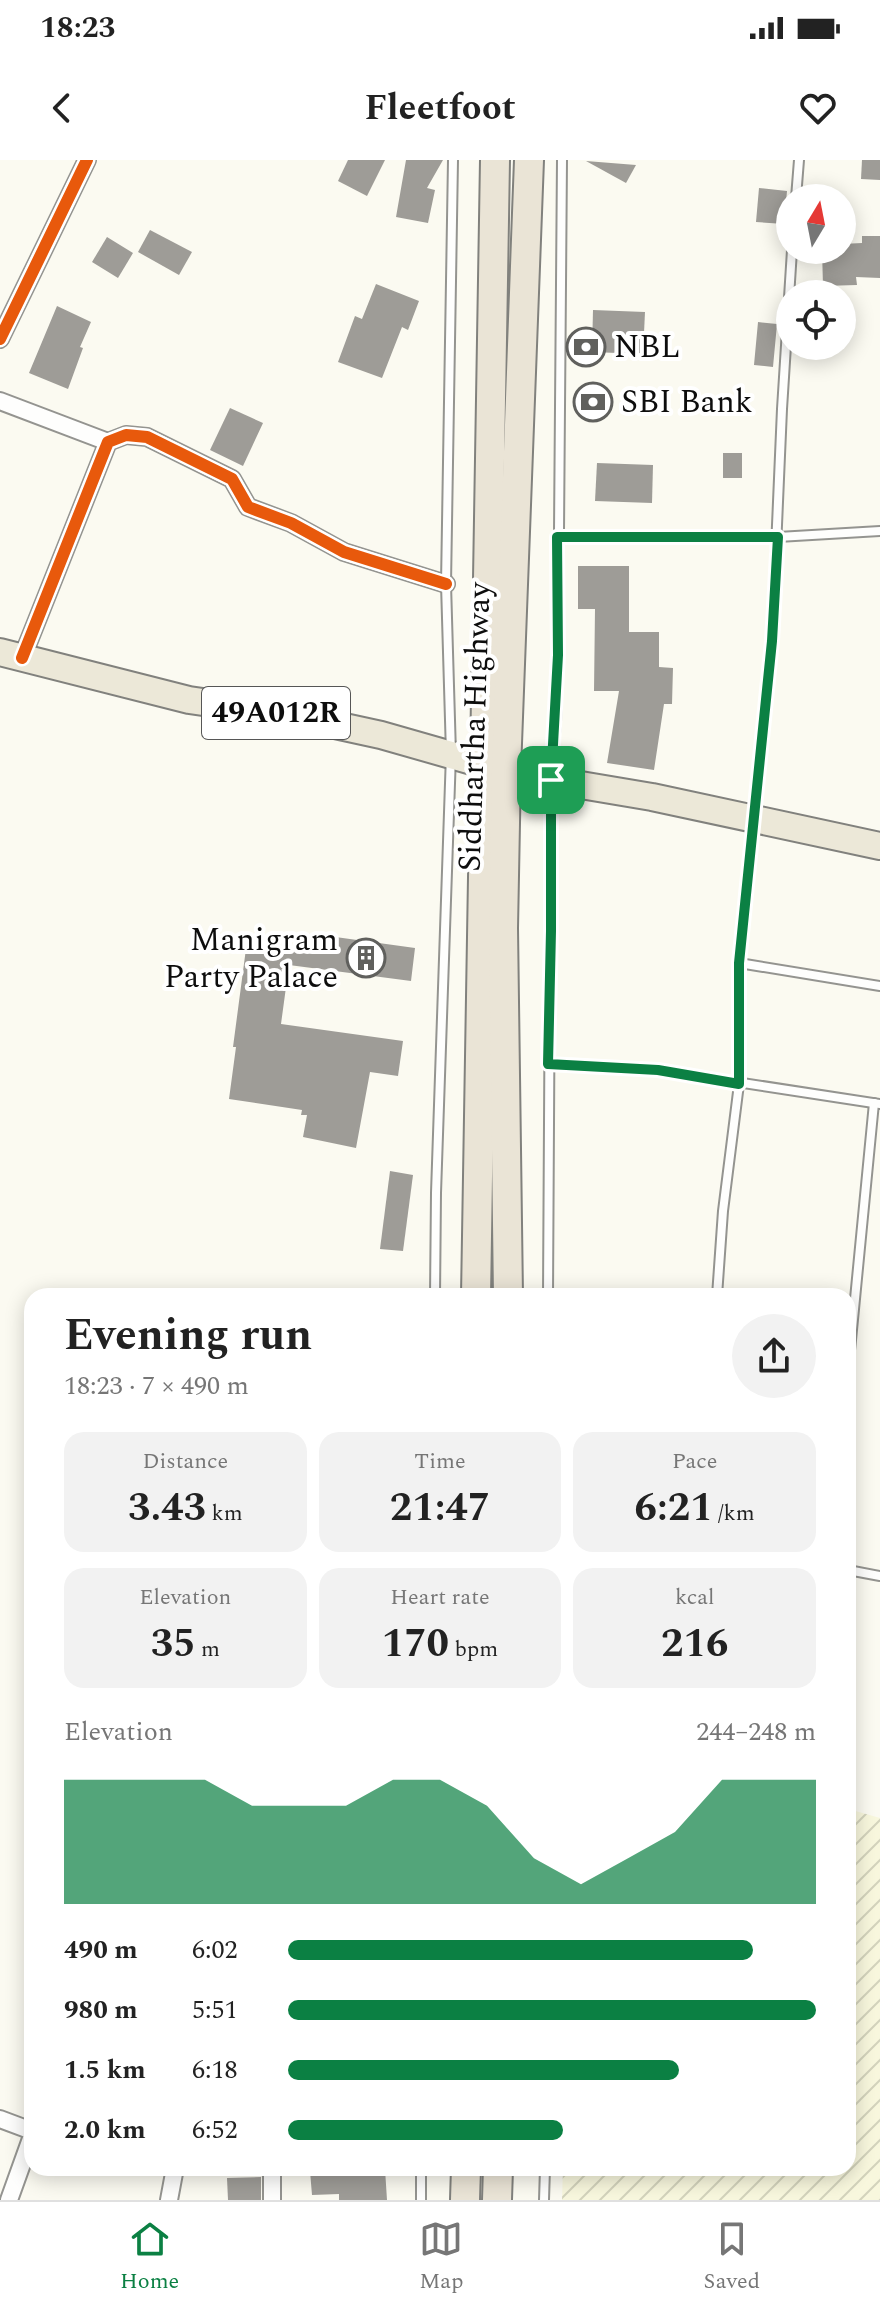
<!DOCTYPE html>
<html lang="en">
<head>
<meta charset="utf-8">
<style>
	:root { --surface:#fff; --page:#f2f2f2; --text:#222; --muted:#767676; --line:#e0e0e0; --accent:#0b8043 }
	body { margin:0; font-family:Spectral,serif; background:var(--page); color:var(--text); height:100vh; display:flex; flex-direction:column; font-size:30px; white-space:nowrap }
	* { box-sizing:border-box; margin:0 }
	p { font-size:26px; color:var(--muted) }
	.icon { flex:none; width:44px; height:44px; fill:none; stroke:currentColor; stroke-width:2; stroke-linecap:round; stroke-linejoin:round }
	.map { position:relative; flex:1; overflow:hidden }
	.drawer { position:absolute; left:24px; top:1128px; width:832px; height:888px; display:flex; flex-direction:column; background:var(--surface); border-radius:24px; box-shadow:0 4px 20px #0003 }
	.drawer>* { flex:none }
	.needle { width:52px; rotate:10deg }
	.buttons { position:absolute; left:776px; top:24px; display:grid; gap:16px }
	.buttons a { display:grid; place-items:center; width:80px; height:80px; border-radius:50%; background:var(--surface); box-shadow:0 4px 20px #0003; font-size:40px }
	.pin { position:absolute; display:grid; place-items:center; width:68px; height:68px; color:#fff; margin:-34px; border-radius:16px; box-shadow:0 4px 12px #0006 }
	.round { display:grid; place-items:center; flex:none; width:84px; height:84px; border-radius:42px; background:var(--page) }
	.overview { display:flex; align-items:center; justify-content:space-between; height:136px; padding:0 40px }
	h1 { font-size:44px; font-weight:700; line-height:60px }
	.metrics { display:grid; grid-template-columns:repeat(3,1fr); gap:12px; height:136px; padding:8px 40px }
	.metrics div { display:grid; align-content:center; border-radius:20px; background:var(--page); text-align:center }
	.metrics b { font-size:40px; font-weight:700 }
	.metrics small { font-size:22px; font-weight:400 }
	.metrics p { font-size:22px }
	.chart { height:224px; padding:16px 40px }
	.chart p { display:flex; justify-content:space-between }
	.chart svg { width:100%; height:144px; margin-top:8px; fill:var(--accent); opacity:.7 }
	ul { padding:0 40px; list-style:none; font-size:26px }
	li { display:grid; grid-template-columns:128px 96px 1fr; align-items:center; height:60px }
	li i { height:20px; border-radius:10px; background:var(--accent) }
	.status { display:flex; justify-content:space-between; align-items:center; height:56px; padding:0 40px; background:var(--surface); direction:ltr }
	.status svg { height:22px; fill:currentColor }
	header { display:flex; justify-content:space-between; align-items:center; height:104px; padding:0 40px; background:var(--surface); font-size:36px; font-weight:700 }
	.menu { display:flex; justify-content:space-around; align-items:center; height:112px; border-top:2px solid var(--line); background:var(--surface); font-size:22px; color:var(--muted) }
	.menu a { display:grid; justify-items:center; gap:4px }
	.menu .current { color:var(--accent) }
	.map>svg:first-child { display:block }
	.farmland { fill:url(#farmland-furrows) }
	.building { fill:#9e9c97 }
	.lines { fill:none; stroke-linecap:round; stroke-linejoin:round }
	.service-casing { stroke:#949490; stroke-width:12 }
	.minor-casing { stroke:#949490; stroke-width:20 }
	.primary-casing { stroke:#81817d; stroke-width:30 }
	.trunk-casing { stroke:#81817d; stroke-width:32 }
	.service { stroke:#fefefd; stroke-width:8 }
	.minor { stroke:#fefefd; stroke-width:16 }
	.primary { stroke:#ece8d8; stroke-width:26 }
	.trunk { stroke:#eae4d6; stroke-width:28 }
	.cycleway-casing { stroke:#fff; stroke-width:17 }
	.cycleway { stroke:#e8590c; stroke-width:12 }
	.route-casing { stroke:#fff; stroke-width:16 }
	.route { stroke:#0b8043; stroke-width:10 }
	.labels { text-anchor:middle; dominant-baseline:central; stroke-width:8; stroke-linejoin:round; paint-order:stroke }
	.shield { fill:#fff; stroke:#565656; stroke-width:2 }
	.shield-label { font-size:30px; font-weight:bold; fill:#0d0d0d }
	.poi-label { font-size:32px; fill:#0d0d0d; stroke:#fff; text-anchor:start }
	.street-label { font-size:32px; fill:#0d0d0d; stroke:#fff }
</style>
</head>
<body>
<div class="status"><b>18:23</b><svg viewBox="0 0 49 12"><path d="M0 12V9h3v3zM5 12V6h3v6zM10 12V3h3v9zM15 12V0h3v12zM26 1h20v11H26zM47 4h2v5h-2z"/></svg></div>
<header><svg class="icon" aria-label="back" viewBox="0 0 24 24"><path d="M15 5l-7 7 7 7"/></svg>Fleetfoot<svg class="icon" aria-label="heart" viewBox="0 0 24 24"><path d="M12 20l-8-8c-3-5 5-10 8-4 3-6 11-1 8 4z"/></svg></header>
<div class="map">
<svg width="880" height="2040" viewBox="0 0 880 2040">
	<defs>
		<pattern id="farmland-furrows" width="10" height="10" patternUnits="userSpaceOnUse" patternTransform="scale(2)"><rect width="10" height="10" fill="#f8f7dd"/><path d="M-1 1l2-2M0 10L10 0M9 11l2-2" fill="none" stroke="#d3d3bc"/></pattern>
	</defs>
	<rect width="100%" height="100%" fill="#fbfaf1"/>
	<path class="farmland" d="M852,1650L880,1658V2040H562L563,2008H848V1669Z"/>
	<g class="building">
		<path d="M348,0H385L367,36L338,21Z"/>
		<path d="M406,0H443L427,28L435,30L428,63L396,57Z"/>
		<path d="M862,0H880V20L861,19Z"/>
		<path d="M586,1L636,5L626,23Z"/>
		<path d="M759,28L787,31L784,64L756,62Z"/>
		<path d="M150,70L192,92L179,115L138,92Z"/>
		<path d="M862,76H880V118L856,117L857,125L823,126L822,90H842V84L862,83Z"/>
		<path d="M107,77L133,93L118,118L92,102Z"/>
		<path d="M376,124L419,141L408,170L402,167L382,218L338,202L355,156L362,159Z"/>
		<path d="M57,146L91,162L80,187L83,188L68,229L29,213Z"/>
		<path d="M593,150L645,152L643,194L592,192Z"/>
		<path d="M758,162L777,164L773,207L754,205Z"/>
		<path d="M230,248L263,263L243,306L210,290Z"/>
		<rect x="723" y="293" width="19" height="25"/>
		<path d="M597,303L653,305L652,343L595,341Z"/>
		<path d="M578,406H629V472H659V507L673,508L672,544H664L654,610L607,603L619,531H594L595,449H578Z"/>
		<path d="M321,775L415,788L411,821L289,805L281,864L403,881L398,916L370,912L356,988L303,977L307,955H301L302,950L229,939L236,887H233L247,781L319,792Z"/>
		<path d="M390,1011L413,1015L403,1091L380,1089Z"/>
		<path d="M338,2008L385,2009L387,2040H339V2034L312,2035L310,2011Z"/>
		<path d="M261,2017V2040H228L227,2018Z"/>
	</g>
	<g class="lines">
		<defs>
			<g id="service">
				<path d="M796,38L799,0"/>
				<path d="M557,377H778L880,371"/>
				<path d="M739,803L880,826"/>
				<path d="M548,904L658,910L880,944"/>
				<path d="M435,1136L436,1033L451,594L446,424L453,0"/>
				<path d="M548,1136L551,620L556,562L558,495L562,0"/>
				<path d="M717,1136L723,1051L739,924V803L772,481L782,249L792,90"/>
				<path d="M848,1211L874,943"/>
				<path d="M848,1410L880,1416"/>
				<path d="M421,2008V2040"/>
				<path d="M544,2040L545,2008"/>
			</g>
			<g id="minor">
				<path d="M0,179L87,0"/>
				<path d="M0,241L108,282"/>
				<path d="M22,498L108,282L126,275L147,277L232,319L248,347L291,363L344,392L446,424"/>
				<path d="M0,1959L32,1971"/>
				<path d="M9,2040L32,1976"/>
				<path d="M169,2040L175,2008"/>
				<path d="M272,2040V2008"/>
			</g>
			<path id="primary" d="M0,492L189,540L280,553L381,575L486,605L551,620L652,637L880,686"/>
			<g id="trunk">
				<path d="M476,1136L495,0"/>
				<path d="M508,1136L503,768L506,610L529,0"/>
				<path d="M465,2040L466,2008"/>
				<path d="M497,2040L498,2008"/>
			</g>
		</defs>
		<use href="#service" class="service-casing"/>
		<use href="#minor" class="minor-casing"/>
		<use href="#primary" class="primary-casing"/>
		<use href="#trunk" class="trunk-casing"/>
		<use href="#service" class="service"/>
		<use href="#minor" class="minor"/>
		<use href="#primary" class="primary"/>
		<use href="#trunk" class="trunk"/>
		<defs>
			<g id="cycleway">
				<path d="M0,179L87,0"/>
				<path d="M22,498L108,282L126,275L147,277L232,319L248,347L291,363L344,392L446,424"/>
			</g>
		</defs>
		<use href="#cycleway" class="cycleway-casing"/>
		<use href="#cycleway" class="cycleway"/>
	</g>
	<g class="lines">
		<defs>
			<path id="route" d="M557,377H778L772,481L739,803V924L658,910L548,904L551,771V620L558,495Z"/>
		</defs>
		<use href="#route" class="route-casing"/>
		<use href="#route" class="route"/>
	</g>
	<defs>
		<symbol id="bank-ring" viewBox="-11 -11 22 22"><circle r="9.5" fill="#fff" stroke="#60605d" stroke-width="1.5"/><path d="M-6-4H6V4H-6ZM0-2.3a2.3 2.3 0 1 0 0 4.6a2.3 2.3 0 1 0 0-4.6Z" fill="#60605d"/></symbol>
		<symbol id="building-ring" viewBox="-11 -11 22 22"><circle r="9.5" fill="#fff" stroke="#60605d" stroke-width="1.5"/><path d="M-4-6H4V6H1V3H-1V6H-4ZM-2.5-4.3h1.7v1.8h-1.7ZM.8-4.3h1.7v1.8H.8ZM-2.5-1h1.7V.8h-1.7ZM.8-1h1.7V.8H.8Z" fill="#60605d"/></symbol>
	</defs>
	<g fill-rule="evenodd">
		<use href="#bank-ring" x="564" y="165" width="44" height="44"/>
		<use href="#bank-ring" x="571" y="220" width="44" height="44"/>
		<use href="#building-ring" x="344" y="776" width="44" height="44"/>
	</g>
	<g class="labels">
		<rect class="shield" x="202" y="527" width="148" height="52" rx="6"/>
		<g class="shield-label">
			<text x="276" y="553">49A012R</text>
		</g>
		<g class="poi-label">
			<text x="614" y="187">NBL</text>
			<text x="621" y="242">SBI Bank</text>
			<text x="338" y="780" text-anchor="end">Manigram<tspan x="338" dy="37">Party Palace</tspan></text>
		</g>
		<g class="street-label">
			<text transform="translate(475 567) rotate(-88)">Siddhartha Highway</text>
		</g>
	</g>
</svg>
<div class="buttons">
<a><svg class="needle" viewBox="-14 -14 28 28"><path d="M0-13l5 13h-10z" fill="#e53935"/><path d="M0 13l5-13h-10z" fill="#767676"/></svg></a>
<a><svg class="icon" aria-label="locate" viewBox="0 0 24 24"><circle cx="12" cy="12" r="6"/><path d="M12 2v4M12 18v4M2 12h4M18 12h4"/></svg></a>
</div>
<div class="pin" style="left:551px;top:620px;background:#1e9e55"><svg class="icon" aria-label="arrive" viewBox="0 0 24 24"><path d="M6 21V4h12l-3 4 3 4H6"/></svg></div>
<section class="drawer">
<div class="overview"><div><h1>Evening run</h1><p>18:23 · 7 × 490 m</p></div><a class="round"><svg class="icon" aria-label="share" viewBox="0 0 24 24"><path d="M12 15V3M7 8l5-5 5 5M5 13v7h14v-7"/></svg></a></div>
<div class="metrics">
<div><p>Distance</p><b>3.43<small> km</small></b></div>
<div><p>Time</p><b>21:47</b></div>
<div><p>Pace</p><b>6:21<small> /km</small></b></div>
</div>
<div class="metrics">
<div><p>Elevation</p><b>35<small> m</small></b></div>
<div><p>Heart rate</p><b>170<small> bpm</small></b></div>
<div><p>kcal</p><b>216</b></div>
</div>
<div class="chart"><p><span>Elevation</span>244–248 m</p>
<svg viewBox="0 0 160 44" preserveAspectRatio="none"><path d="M0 44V6L10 6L20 6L30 6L40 14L50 14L60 14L70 6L80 6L90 14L100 30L110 38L120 30L130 22L140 6L150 6L160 6V44z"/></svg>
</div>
<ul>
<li><b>490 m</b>6:02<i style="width:88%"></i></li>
<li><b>980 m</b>5:51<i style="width:100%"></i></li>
<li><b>1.5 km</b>6:18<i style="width:74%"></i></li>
<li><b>2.0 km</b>6:52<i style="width:52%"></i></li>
</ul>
</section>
</div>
<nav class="menu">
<a class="current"><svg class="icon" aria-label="home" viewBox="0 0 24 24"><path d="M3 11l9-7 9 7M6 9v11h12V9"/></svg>Home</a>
<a><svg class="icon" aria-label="map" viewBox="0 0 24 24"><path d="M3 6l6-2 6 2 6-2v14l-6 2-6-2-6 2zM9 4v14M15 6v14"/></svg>Map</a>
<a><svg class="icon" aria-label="saved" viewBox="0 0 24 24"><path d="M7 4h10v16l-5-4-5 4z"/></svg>Saved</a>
</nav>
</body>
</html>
